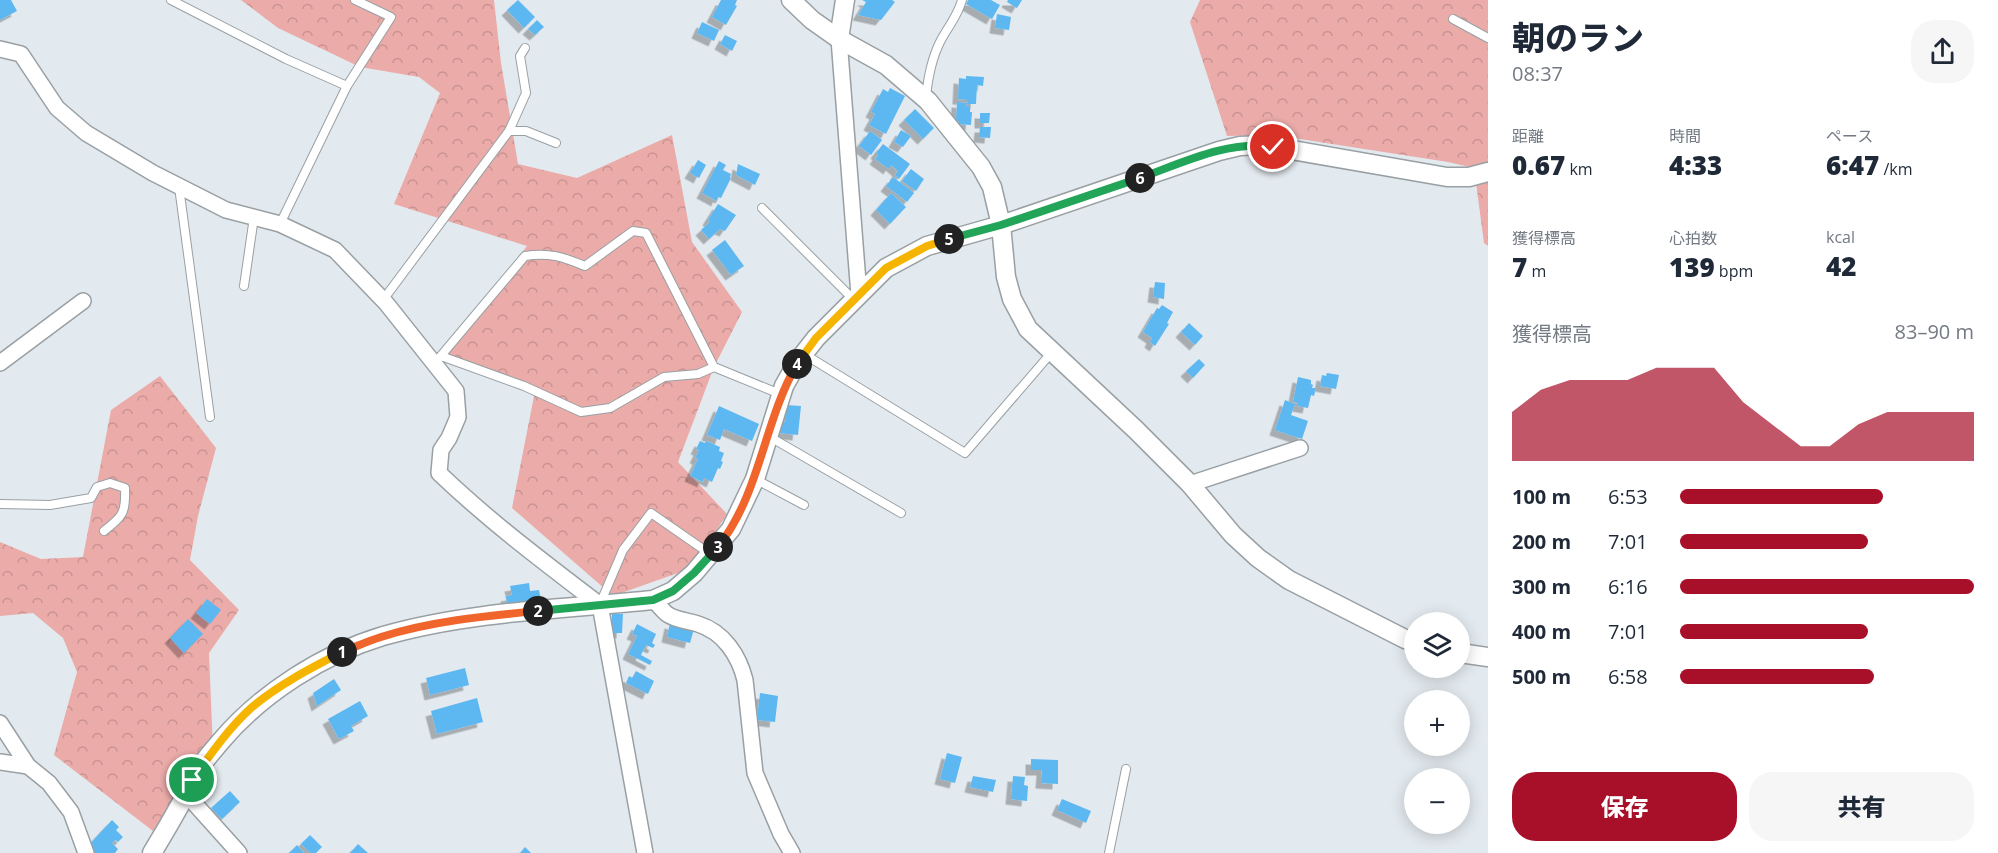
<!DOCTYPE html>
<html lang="ja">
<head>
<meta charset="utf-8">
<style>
	:root { --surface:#fff; --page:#f6f6f7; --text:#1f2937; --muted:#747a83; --accent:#a8102a }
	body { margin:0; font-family:"Open Sans","Noto Sans JP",sans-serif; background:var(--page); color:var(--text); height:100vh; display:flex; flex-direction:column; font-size:22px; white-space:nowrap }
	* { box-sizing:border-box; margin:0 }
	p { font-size:20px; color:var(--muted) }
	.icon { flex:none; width:33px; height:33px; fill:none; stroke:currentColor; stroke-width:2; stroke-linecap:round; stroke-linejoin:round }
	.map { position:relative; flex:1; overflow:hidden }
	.side { display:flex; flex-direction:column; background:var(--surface); width:510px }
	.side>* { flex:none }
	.tools { position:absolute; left:1404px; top:612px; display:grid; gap:12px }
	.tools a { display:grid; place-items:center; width:66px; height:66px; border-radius:50%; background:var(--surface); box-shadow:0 3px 15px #0003; font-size:30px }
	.pin { position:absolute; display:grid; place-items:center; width:51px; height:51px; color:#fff; margin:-26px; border:3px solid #fff; border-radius:50%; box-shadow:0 2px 6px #0007 }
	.km { position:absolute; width:30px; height:30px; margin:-15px; border-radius:50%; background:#222; color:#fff; font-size:16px; line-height:30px; text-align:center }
	.round { display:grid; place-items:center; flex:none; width:63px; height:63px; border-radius:24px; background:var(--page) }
	.headline { display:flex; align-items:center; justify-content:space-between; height:102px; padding:0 24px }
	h1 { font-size:33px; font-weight:800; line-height:45px }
	.stats { display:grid; grid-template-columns:repeat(3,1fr); gap:9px; height:102px; padding:6px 24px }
	.stats div { display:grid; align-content:center }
	.stats b { font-size:26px; font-weight:800 }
	.stats small { font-size:16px; font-weight:400 }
	.stats p { font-size:16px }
	.chart { height:168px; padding:12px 24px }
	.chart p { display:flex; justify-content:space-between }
	.chart svg { width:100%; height:108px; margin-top:6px; fill:var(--accent); opacity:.7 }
	.action { display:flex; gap:12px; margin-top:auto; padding:12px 24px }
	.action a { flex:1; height:69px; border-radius:24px; background:var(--accent); color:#fff; font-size:24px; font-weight:800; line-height:69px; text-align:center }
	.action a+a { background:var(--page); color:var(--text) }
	ul { padding:0 24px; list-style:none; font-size:20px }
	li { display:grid; grid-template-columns:96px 72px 1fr; align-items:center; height:45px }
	li i { height:15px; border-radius:8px; background:var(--accent) }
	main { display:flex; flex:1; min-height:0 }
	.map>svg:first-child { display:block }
	.forest { fill:url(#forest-crowns) }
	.building { fill:#5db7f1; filter:url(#shadow) }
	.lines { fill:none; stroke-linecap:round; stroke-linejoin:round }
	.service-casing { stroke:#99a0a4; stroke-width:10 }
	.minor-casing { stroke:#99a0a4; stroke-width:18 }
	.tertiary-casing { stroke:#99a0a4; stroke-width:21 }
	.service { stroke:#fff; stroke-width:8 }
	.minor { stroke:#fff; stroke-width:15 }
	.tertiary { stroke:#fff; stroke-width:18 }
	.split-1-casing { stroke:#fff; stroke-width:12 }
	.split-2-casing { stroke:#fff; stroke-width:12 }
	.split-3-casing { stroke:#fff; stroke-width:12 }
	.split-4-casing { stroke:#fff; stroke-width:12 }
	.split-5-casing { stroke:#fff; stroke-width:12 }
	.split-6-casing { stroke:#fff; stroke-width:12 }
	.split-7-casing { stroke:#fff; stroke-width:12 }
	.split-1 { stroke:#f5b400; stroke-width:8 }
	.split-2 { stroke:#f0652b; stroke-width:8 }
	.split-3 { stroke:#22a559; stroke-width:8 }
	.split-4 { stroke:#f0652b; stroke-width:8 }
	.split-5 { stroke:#f5b400; stroke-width:8 }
	.split-6 { stroke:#22a559; stroke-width:8 }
	.split-7 { stroke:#22a559; stroke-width:8 }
</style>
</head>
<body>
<main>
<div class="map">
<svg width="1488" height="853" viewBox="0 0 1488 853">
	<defs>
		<pattern id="forest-crowns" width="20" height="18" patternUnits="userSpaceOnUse" patternTransform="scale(1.5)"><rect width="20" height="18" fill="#eaaba9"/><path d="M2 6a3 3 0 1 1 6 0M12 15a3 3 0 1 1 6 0" fill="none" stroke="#c89391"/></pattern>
		<filter id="shadow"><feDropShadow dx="-5.5" dy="5.5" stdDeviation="0" flood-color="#0004"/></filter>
	</defs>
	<rect width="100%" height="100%" fill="#e3eaef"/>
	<g class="forest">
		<path d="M241,0H494L501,63L518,164L577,178L672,135L692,242L742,312L714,367L678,462L727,514L692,568L613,596L512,508L535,391L441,356L527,246L394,204L440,93L419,77L360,67L278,28Z"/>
		<path d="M1200,0H1488V246L1484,243L1474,168L1448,162L1274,135L1227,136L1190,22Z"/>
		<path d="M160,376L216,448L198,516L190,560L239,610L209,653L213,751L153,831L54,755L77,672L63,638L33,613L0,616V542L41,559L83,557L111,410Z"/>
	</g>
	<g class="building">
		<path d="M0,0H11L17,11L0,20Z"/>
		<path d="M518,0L535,17L524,28L507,10Z"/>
		<path d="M721,0H737L735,5L737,6L726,25L712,17Z"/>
		<path d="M862,0H892L895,2L881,20L858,15L866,2Z"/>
		<path d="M968,0H991L1000,5L992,19L966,4Z"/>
		<path d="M1008,0H1022L1017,8L1007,2Z"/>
		<path d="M997,14L1011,17L1009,30L995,28Z"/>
		<path d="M537,20L544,27L535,35L528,29Z"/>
		<path d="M702,22L719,30L714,41L697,33Z"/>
		<path d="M725,35L737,41L732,51L720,44Z"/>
		<path d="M966,76L984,77L983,86L977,85L976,104H968V100L958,99L959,78L966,79Z"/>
		<path d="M890,88L905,96L886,134L869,125L875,114L871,112L883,89L888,92Z"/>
		<path d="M957,102L967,103L966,106H970V112H972L971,125L958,124L959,121H956Z"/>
		<path d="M915,109L934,128L923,139L904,120Z"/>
		<path d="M980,113H990L989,123H980Z"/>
		<path d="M980,127H991L990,138L979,137Z"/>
		<path d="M901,130L911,136L903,147L894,142Z"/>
		<path d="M870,131L882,140L871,155L859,146Z"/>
		<path d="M883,144L910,164L899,179L895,175L898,171L891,165L889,169L875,159L878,155L876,153Z"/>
		<path d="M698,160L706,165L699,178L690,173Z"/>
		<path d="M719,161L726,165L723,170L731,174L730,177L731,178L721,198L718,197L717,201L702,193Z"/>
		<path d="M738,164L760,174L755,185L736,175Z"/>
		<path d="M911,169L924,179L916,191L902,181Z"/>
		<path d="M893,177L914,193L907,202L886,186Z"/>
		<path d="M891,193L906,207L890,224L876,210Z"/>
		<path d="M718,204L736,215L725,231L720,229L709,239L701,230L710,222L708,220Z"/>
		<path d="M725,240L744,266L731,275L712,250Z"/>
		<path d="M1155,282L1165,283L1164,299L1153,297Z"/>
		<path d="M1162,305L1173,312L1167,323L1169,324L1155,346L1150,342L1152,338L1143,332L1157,308L1159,309Z"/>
		<path d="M1189,323L1203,336L1195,345L1181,332Z"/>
		<path d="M1199,359L1205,365L1193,378L1186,371Z"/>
		<path d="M1327,373L1339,375L1336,389L1320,386L1322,375L1326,376Z"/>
		<path d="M1298,377L1311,380V384L1313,385L1312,388H1316L1314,396L1311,395L1308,408L1297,406L1298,403L1293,402Z"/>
		<path d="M1285,400L1295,404L1291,415L1308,421L1302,439L1275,430Z"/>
		<path d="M786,405L801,406L798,435L779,433L780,421L785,422Z"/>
		<path d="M719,406L759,424L752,441L724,429L720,440L707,435Z"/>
		<path d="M700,441L705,443L706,441L720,447L719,451L724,453L721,461L723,462L720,469L718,468L712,482L704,478L703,482L690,476L698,459L695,458L699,450L696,449Z"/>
		<path d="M529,583L530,591L539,590L541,600L507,605L506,596L512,595L510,586Z"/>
		<path d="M207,599L221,610L210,624L196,613Z"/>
		<path d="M612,614H623L622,633H611Z"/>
		<path d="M188,619L203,634L184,653L170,638Z"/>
		<path d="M670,623L694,629L690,643L667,637Z"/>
		<path d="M637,624L656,634L652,643L655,645L653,648L646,645L641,655L652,661L650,665L628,654L637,636L632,634Z"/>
		<path d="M465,668L469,685L430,695L426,678Z"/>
		<path d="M636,671L654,681L648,694L626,683L629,676L632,678Z"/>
		<path d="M334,679L341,690L317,706L313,693Z"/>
		<path d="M760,693L778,696L775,722L757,720Z"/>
		<path d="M477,698L483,722L437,734L431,711Z"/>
		<path d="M360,701L368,716L351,726L354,731L339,739L328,719Z"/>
		<path d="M947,753L962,757L955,783L940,779Z"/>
		<path d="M1031,759L1058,760V784L1041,783L1042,770H1031Z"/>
		<path d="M973,776L996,780L993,792L970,787Z"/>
		<path d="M1013,776L1025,777L1024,785L1028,786L1027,801L1011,799Z"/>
		<path d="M230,791L240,802L222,819L211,808Z"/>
		<path d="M1062,799L1091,811L1086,823L1057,810Z"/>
		<path d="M112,820L119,827L116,830L123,837L118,842L115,840L112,843L118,849L115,853H92L86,848Z"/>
		<path d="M310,835L322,847L316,853H310L301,844Z"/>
		<path d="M358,844L368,853H350Z"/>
		<path d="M297,845L304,853H289Z"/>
		<path d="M525,847L531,853H520Z"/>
	</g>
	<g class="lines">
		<defs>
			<g id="service">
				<path d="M171,0L286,59L347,86"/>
				<path d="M1453,19L1488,38"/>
				<path d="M926,97C928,77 931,60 940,42C948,26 957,18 962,0"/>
				<path d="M509,131L526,93L520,56L525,48"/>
				<path d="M179,187L210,417"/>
				<path d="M762,208L854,300"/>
				<path d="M280,224L347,86L391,17L355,0"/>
				<path d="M244,286L254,217"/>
				<path d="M383,300L509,131H526L556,143"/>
				<path d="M804,354L965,453L1052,352"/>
				<path d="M441,356L524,386L581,412L610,408L664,377L698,374L714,367"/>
				<path d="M434,364L525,256C549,252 563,257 585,266L633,231L646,233L714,367L780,394"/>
				<path d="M770,437L901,513"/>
				<path d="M755,479L804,505"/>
				<path d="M0,504L50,505L91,498L97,487L110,483L125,488C126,513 123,516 104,531"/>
				<path d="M600,604L623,550L651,513L710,554"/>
				<path d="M1109,853L1126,769"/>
			</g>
			<g id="minor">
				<path d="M839,39L859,295"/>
				<path d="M0,49L21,54L57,108L86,133L153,173L226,210L280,224L335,250L386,303L456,391L458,417L449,438L441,450L439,473C489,521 545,563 600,605L645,853"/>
				<path d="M0,363L83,301"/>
				<path d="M1190,484L1300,448"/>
				<path d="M653,600C658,604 662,610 667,614C675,620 689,621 698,624C724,632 739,656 745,680L755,773L781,834L792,853"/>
				<path d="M0,723L28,766L49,783L71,812L86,853"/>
				<path d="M0,762L28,766"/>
				<path d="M186,794L239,853"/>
			</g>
			<g id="tertiary">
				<path d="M791,0L812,20L839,39L886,65L928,101L981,167L992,187L1001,225L1006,277L1012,299L1028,329L1136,430L1190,484L1233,535L1258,558L1289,580L1405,639L1414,642"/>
				<path d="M839,39L845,0"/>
				<path d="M1460,653L1488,657"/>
				<path d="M152,853C163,835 174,816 184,798C187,793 189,787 191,781C198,767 211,753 221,741C262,693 323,654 383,636C470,611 564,609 653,600L673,591L694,573L731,529L755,479L784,386L798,361L816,338L886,268L927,246L1001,225L1219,151L1240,146L1263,145L1447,177H1469L1488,172"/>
			</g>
		</defs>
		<use href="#service" class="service-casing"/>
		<use href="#minor" class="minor-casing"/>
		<use href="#tertiary" class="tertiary-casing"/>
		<use href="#service" class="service"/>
		<use href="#minor" class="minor"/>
		<use href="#tertiary" class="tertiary"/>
	</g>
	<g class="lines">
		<defs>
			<path id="split-1" d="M192,780C210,755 228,729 251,708C278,685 311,668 342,652"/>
			<path id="split-2" d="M342,652C355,647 368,641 381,637C431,621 486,616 538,611"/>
			<path id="split-3" d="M538,611L653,600L673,591L694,573L718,547"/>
			<path id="split-4" d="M718,547C761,492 763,423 797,364"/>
			<path id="split-5" d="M797,364L816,338L886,268L927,246L949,239"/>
			<path id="split-6" d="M949,239L1001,225L1140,178"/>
			<path id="split-7" d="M1140,178C1182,163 1228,140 1273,147"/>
		</defs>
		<use href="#split-1" class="split-1-casing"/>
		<use href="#split-2" class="split-2-casing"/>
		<use href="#split-3" class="split-3-casing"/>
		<use href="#split-4" class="split-4-casing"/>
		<use href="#split-5" class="split-5-casing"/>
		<use href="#split-6" class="split-6-casing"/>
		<use href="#split-7" class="split-7-casing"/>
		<use href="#split-1" class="split-1"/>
		<use href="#split-2" class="split-2"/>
		<use href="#split-3" class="split-3"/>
		<use href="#split-4" class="split-4"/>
		<use href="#split-5" class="split-5"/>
		<use href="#split-6" class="split-6"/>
		<use href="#split-7" class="split-7"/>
	</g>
</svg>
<div class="tools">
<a><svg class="icon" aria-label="layers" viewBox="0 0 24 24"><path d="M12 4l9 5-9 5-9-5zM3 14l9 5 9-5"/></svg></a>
<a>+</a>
<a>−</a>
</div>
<div class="pin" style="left:192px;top:780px;background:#1e9e55"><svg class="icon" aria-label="arrive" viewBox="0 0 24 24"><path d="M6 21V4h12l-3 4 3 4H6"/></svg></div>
<div class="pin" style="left:1273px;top:147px;background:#d93025"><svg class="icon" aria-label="check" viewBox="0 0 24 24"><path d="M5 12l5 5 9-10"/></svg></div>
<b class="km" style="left:342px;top:652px">1</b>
<b class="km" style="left:538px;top:611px">2</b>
<b class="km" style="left:718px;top:547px">3</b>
<b class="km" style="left:797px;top:364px">4</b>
<b class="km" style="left:949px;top:239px">5</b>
<b class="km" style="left:1140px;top:178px">6</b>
</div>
<section class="side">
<div class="headline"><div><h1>朝のラン</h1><p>08:37</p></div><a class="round"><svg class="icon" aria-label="share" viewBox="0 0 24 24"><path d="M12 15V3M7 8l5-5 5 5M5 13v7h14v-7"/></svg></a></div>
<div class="stats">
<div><p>距離</p><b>0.67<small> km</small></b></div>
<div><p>時間</p><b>4:33</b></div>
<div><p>ペース</p><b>6:47<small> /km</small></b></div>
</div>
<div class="stats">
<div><p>獲得標高</p><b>7<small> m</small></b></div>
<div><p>心拍数</p><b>139<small> bpm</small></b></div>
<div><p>kcal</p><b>42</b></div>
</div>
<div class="chart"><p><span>獲得標高</span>83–90 m</p>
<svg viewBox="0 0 160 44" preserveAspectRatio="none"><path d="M0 44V24L10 15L20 11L30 11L40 11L50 6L60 6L70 6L80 20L90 29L100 38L110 38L120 29L130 24L140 24L150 24L160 24V44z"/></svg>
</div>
<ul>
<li><b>100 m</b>6:53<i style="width:69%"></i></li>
<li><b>200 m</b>7:01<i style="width:64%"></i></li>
<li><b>300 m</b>6:16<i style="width:100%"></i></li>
<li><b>400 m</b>7:01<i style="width:64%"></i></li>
<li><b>500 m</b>6:58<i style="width:66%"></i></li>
</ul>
<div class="action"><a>保存</a><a>共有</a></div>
</section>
</main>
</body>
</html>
